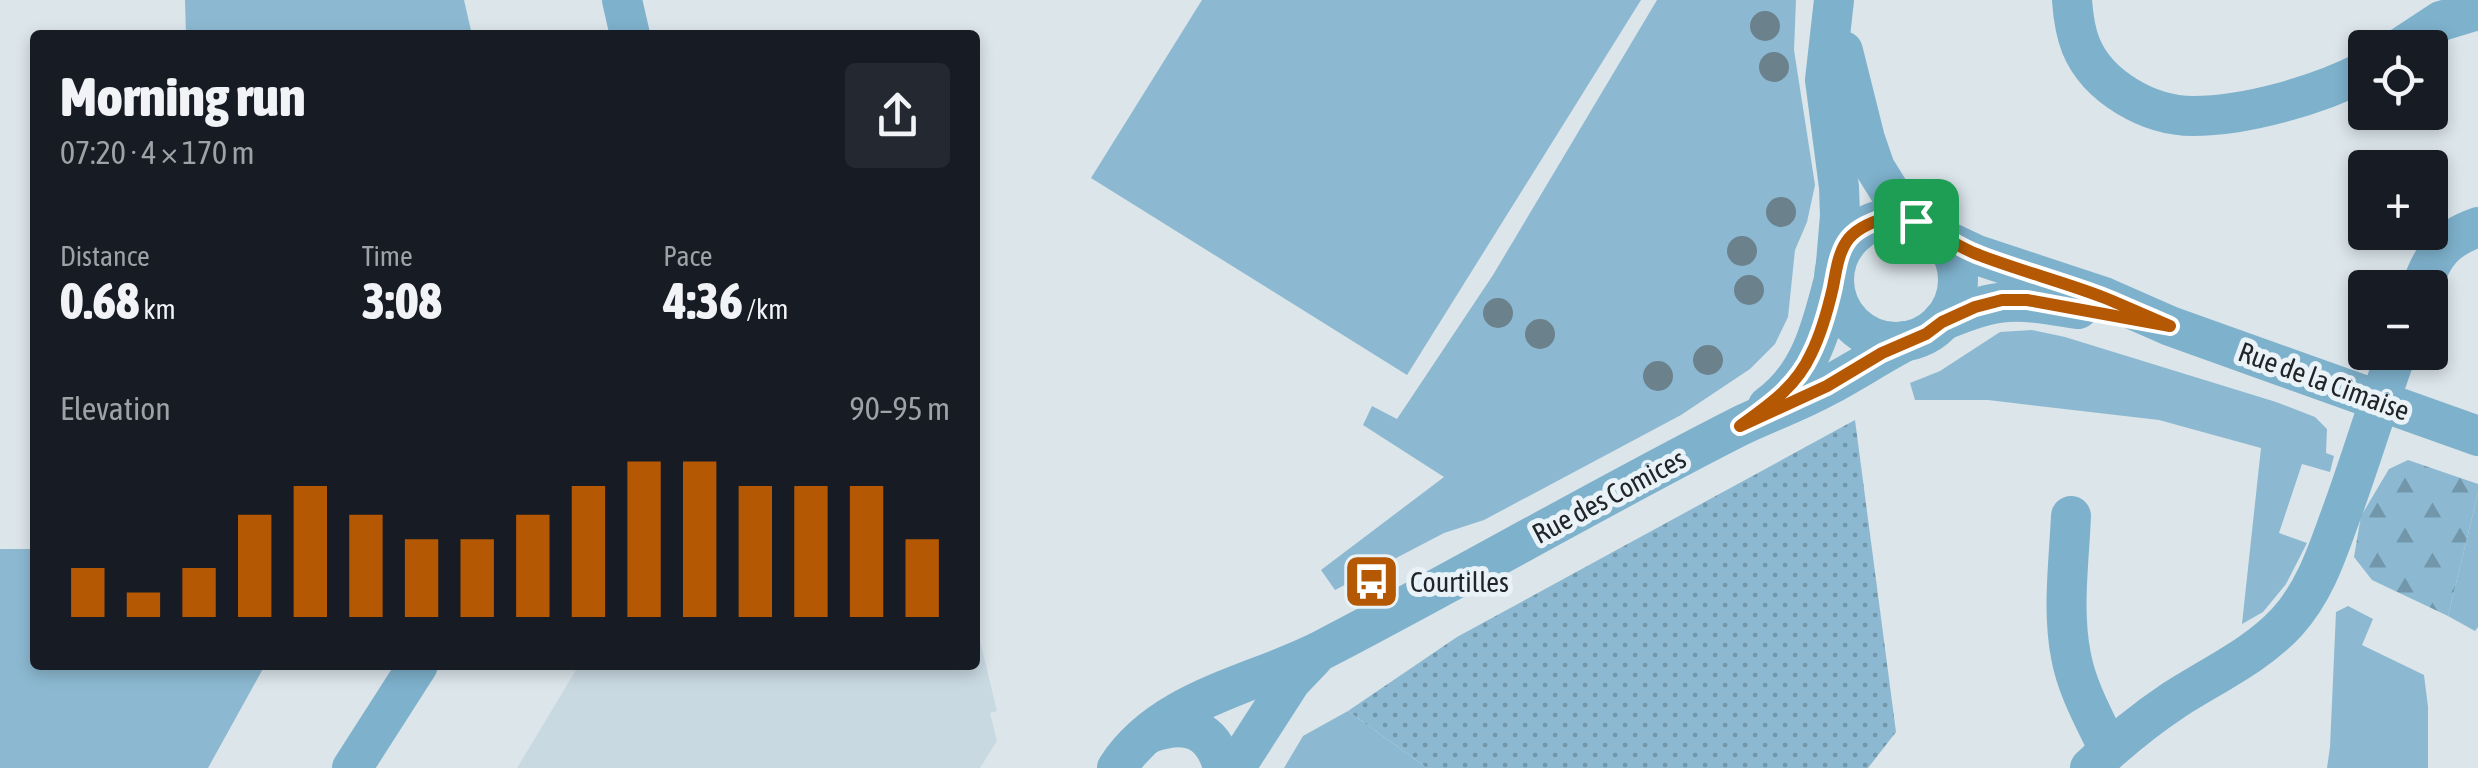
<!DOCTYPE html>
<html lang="en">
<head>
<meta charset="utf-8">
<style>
	:root { --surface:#171b24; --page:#242831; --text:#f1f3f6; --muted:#9ea1a6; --accent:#b55803 }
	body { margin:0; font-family:"Asap Condensed",sans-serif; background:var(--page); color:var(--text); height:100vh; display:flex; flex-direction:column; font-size:38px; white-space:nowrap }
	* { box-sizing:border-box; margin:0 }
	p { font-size:32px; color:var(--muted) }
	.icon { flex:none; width:55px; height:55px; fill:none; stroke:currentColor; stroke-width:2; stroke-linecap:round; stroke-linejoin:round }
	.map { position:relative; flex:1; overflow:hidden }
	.details { position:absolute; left:30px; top:30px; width:950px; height:640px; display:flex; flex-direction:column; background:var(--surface); border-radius:10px; box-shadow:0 5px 15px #0003 }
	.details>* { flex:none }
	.fabs { position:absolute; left:2348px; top:30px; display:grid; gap:20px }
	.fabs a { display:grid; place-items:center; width:100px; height:100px; border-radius:10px; background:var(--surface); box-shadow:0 5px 15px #0003; font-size:50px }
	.pin { position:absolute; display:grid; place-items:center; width:85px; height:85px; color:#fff; margin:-42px; border-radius:20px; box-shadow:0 5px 15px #0006 }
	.round { display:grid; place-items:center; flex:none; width:105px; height:105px; border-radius:10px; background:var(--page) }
	.head { display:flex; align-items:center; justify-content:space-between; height:170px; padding:0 30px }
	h1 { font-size:55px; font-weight:800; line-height:75px }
	.metrics { display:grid; grid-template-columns:repeat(3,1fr); gap:15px; height:170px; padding:10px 30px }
	.metrics div { display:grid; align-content:center }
	.metrics b { font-size:50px; font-weight:800 }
	.metrics small { font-size:28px; font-weight:400 }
	.metrics p { font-size:28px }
	.chart { height:280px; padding:20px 30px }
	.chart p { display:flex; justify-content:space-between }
	.chart svg { width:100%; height:180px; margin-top:10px; stroke:var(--accent); stroke-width:6 }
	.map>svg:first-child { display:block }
	.built { fill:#c9d9e2 }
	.grass { fill:#8cb9d1 }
	.forest { fill:url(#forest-firs) }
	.park { fill:url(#park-dots) }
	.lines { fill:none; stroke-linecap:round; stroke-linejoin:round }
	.minor { stroke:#7eb1cc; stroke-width:40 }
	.tree { fill:#6b818c }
	.route-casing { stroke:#fff; stroke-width:20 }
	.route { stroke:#b55803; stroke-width:12 }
	.labels { text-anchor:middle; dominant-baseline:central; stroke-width:10; stroke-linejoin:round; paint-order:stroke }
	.street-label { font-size:28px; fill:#212527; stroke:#e8f2f7 }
	.poi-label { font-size:28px; fill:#212527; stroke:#e8f2f7; text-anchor:start }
</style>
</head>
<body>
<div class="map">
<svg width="2478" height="768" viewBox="0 0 2478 768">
	<defs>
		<pattern id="forest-firs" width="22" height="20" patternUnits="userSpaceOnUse" patternTransform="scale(2.5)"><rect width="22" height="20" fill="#8cb9d1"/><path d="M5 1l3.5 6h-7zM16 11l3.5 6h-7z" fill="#7296aa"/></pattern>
		<pattern id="park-dots" width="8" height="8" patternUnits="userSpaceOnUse" patternTransform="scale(2.5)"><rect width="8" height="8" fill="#8cb9d1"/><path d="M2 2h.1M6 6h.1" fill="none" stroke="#7296aa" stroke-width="1.8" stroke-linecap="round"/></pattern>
	</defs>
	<rect width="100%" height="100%" fill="#dbe5ea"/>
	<path class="built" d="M975,638L980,641L997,711L990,713L997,741L980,768H517L579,665H975Z"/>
	<g class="grass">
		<path d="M185,0H464L472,35H186Z"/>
		<path d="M1202,0H1641L1407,375L1091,178Z"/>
		<path d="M1657,0H1796L1794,50L1815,185L1807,222L1795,250L1788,317L1775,344L1750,369L1681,415L1484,520L1444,533L1335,590L1321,570L1444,477L1363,425L1372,406L1397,419L1493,275Z"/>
		<path d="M2032,330L2065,337L2276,402L2315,417L2327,429L2326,453L2334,456L2330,472L2302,464L2279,533L2307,543L2286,584L2263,612L2242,624L2261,448L2159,420L1988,400H1915L1910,383L1940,371L2000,332Z"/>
		<path d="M2478,493V627L2475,631L2448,616Z"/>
		<path d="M0,549H35V665H265L208,768H0Z"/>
		<path d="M2348,606L2373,619L2362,645L2424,675L2428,707V768H2327L2330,747L2336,612Z"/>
		<path d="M1348,711L1427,768H1284L1303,736Z"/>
	</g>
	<path class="forest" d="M2408,460L2478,484V493L2448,616L2372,580L2354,557L2361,516L2389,469Z"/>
	<path class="park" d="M1855,420L1896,732L1868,768H1427L1348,711L1457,637Z"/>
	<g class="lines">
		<g class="minor">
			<path d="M622,0L630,35"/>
			<path d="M1834,0L1825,80L1839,187L1840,216L1836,263"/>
			<path d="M2072,0C2073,15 2075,31 2081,46C2098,87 2149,116 2193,116C2246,116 2319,95 2365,71"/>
			<path d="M2400,48L2441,21L2478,10"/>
			<path d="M1843,51L1865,139L1875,168L1906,218"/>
			<circle cx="1896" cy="280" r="62"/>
			<path d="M1941,238L1977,255L2104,297L2170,326L2478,436"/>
			<path d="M2421,288C2433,254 2444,239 2478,227"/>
			<path d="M1942,321C2000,296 2016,299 2078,309"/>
			<path d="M1768,406C1809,377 1821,330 1833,283"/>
			<path d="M2071,516C2069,562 2062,611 2071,656C2077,689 2095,720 2109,750"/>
			<path d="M1150,733C1186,720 1213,728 1223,768"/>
			<path d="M352,768L418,665"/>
			<path d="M1117,768C1162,698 1255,685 1324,649C1463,577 1598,498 1738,427C1767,413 1798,402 1827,386C1854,372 1879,355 1906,341"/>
			<path d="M1235,768L1291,681L1313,658"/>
			<path d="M2090,768C2116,743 2144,720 2174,700C2211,676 2257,655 2287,622C2314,592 2326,556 2339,520C2360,464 2376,408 2397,352"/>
		</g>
	</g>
	<g class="tree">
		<circle cx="1765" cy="26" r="15"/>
		<circle cx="1774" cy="67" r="15"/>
		<circle cx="1781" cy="212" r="15"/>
		<circle cx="1742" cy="251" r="15"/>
		<circle cx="1749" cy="290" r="15"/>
		<circle cx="1498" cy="313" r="15"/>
		<circle cx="1540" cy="334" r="15"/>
		<circle cx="1708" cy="360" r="15"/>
		<circle cx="1658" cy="376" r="15"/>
	</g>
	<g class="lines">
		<defs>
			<path id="route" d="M1886,218C1923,216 1946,243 1979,255C2020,271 2064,282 2105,298C2127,307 2149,317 2170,326L2027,300H2002L1975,307L1942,322L1926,334L1882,353L1827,386L1740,426C1769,405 1796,387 1811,354C1821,334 1828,309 1833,287C1840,248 1843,230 1886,218Z"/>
		</defs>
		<use href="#route" class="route-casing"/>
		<use href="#route" class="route"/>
	</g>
	<defs>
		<symbol id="bus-square" viewBox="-11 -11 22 22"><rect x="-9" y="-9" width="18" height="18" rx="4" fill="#b55803" stroke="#e8f2f7"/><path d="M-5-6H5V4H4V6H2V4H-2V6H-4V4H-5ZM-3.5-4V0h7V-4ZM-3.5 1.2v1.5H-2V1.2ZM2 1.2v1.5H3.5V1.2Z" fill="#fff"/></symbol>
	</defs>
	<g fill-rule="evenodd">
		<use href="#bus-square" x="1340" y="550" width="63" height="63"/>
	</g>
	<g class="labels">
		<g class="street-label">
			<text transform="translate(2324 381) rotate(20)">Rue de la Cimaise</text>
			<text transform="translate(1609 496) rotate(-28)">Rue des Comices</text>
		</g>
		<g class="poi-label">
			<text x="1410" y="582">Courtilles</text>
		</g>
	</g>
</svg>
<div class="fabs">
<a><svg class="icon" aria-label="locate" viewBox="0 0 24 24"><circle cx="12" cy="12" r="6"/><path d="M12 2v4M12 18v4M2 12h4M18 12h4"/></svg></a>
<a>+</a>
<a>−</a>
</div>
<div class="pin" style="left:1916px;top:221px;background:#1e9e55"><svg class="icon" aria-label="arrive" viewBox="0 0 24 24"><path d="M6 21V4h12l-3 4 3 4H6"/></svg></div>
<section class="details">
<div class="head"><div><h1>Morning run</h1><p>07:20 · 4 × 170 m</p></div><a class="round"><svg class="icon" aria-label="share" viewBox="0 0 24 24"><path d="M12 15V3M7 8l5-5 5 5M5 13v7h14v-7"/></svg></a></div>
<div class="metrics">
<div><p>Distance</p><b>0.68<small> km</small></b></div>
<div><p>Time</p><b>3:08</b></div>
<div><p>Pace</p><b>4:36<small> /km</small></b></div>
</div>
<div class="chart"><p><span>Elevation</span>90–95 m</p>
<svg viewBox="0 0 160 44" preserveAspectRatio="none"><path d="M5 44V32M15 44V38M25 44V32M35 44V19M45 44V12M55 44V19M65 44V25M75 44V25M85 44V19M95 44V12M105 44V6M115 44V6M125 44V12M135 44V12M145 44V12M155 44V25"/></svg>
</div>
</section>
</div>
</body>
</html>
